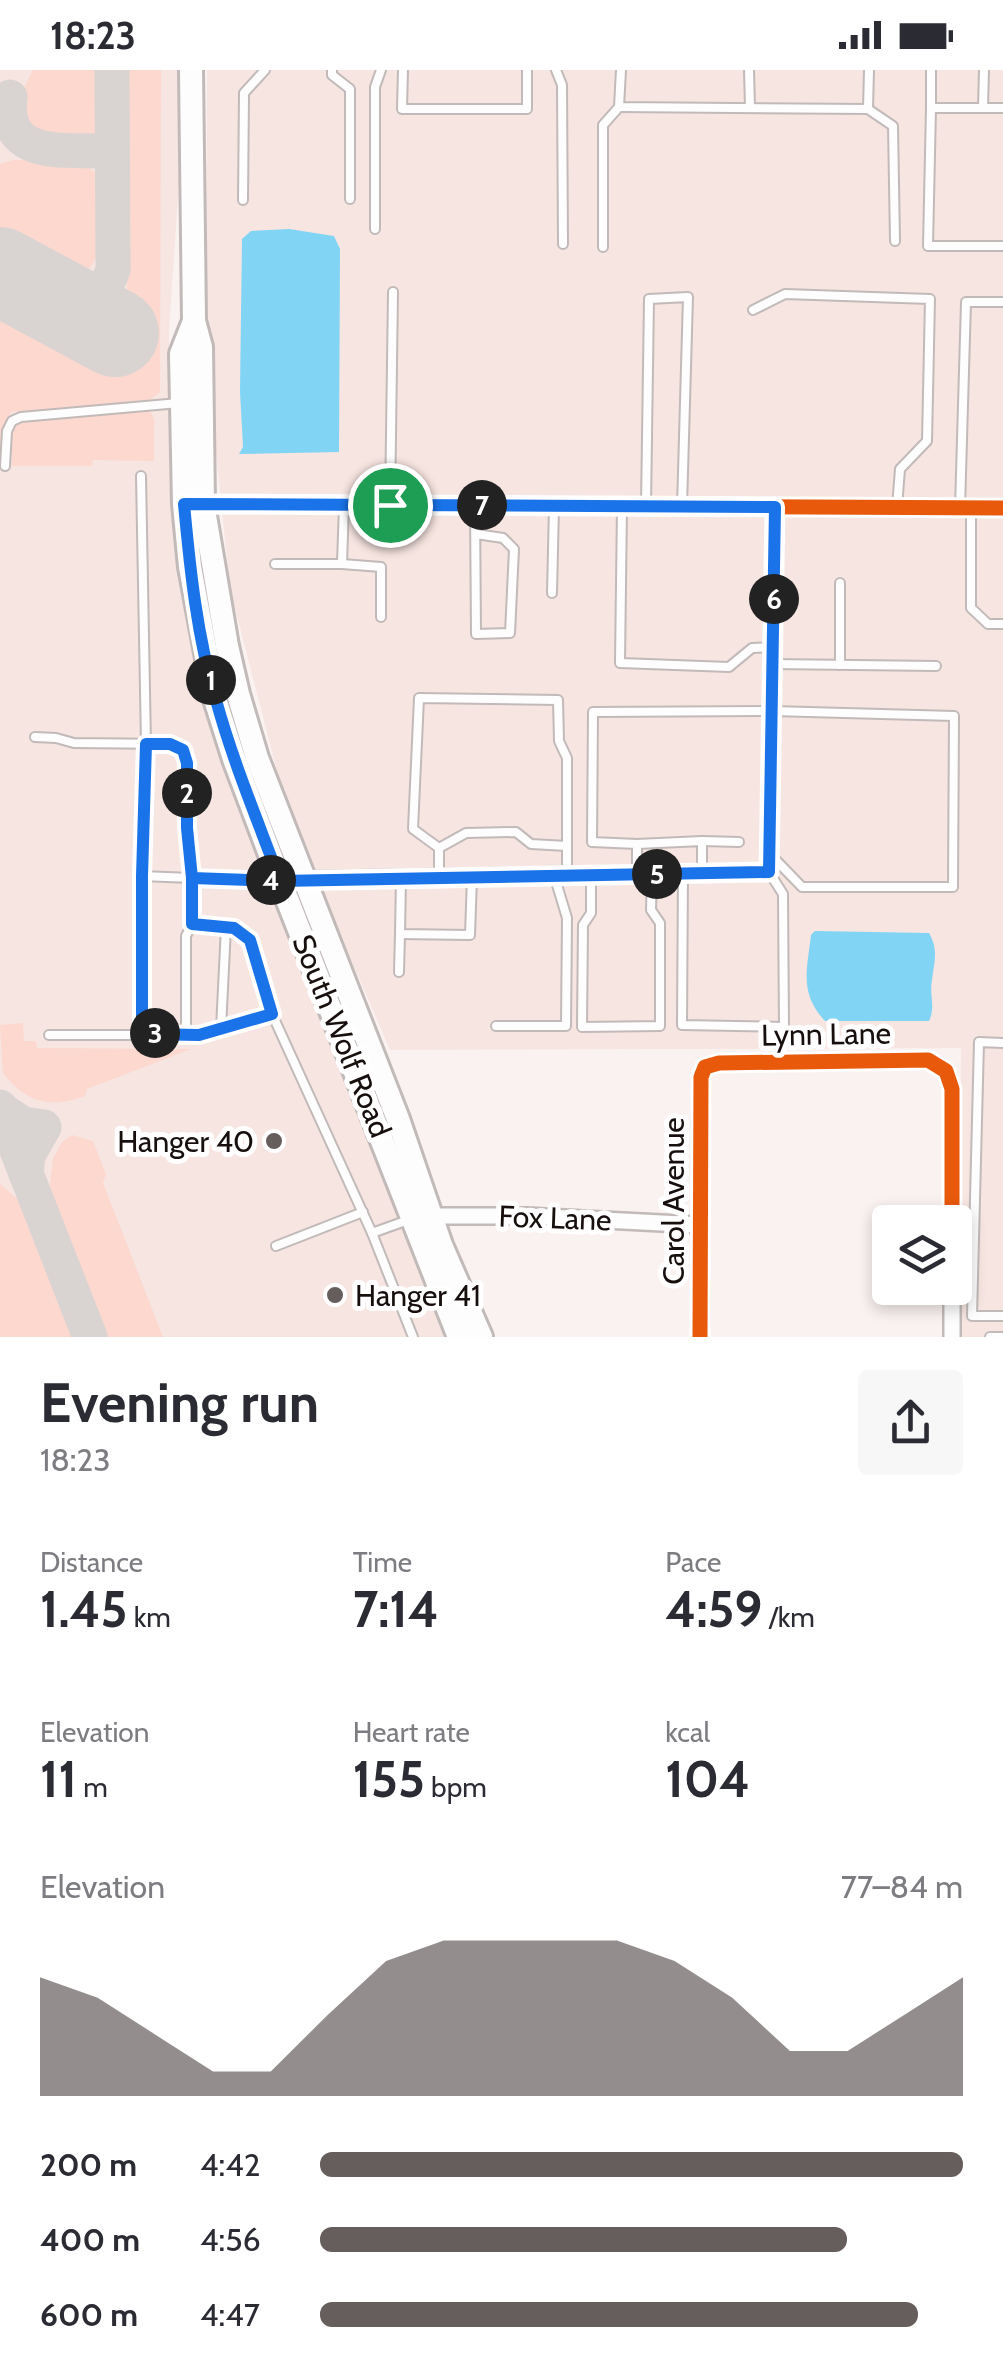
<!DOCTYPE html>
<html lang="en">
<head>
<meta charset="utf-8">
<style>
	:root { --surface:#fff; --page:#f7f7f7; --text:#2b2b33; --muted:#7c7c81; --accent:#665e5d }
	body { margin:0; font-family:Cabin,sans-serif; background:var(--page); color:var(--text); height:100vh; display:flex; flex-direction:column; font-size:38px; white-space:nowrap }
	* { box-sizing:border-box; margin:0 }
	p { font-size:32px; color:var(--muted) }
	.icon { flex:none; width:55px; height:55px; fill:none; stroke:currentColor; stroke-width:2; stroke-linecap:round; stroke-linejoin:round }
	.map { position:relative; height:1267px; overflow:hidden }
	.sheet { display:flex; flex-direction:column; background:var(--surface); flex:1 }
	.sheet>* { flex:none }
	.fabs { position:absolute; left:872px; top:1135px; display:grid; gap:20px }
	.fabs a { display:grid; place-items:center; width:100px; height:100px; border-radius:10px; background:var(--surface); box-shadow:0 5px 15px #0003; font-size:50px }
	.pin { position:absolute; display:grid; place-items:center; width:85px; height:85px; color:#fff; margin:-42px; border:5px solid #fff; border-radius:50%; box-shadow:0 2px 10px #0007 }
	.km { position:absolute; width:50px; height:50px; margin:-25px; border-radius:50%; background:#222; color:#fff; font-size:28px; line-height:50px; text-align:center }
	.round { display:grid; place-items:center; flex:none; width:105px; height:105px; border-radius:10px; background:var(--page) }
	.summary { display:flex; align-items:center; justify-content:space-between; height:170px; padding:0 40px }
	h1 { font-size:55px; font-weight:800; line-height:75px }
	.metrics { display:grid; grid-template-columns:repeat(3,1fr); gap:15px; height:170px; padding:10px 40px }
	.metrics div { display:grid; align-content:center }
	.metrics b { font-size:50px; font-weight:800 }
	.metrics small { font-size:28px; font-weight:400 }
	.metrics p { font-size:28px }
	.chart { height:280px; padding:20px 40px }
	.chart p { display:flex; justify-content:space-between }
	.chart svg { width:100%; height:180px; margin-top:10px; fill:var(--accent); opacity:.7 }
	ul { padding:0 40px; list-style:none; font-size:32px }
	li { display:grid; grid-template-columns:160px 120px 1fr; align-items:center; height:75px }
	li i { height:25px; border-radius:12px; background:var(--accent) }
	.status { display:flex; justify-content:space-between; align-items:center; height:70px; padding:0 50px; background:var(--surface); direction:ltr }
	.status svg { height:28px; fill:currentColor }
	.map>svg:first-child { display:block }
	.built { fill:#f7e5e1 }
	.green { fill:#fcd8cf }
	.water { fill:#82d4f5 }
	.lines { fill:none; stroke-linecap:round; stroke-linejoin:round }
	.taxiway { stroke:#d9d4d2; stroke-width:35 }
	.runway { stroke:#d9d4d2; stroke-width:88 }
	.lane-casing { stroke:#c1bab9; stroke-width:12 }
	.street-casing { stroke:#c1bab9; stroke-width:20 }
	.secondary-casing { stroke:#c1bab9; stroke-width:28 }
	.lane { stroke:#fefdfd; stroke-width:8 }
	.street { stroke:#fefdfd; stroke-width:15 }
	.secondary { stroke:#fefdfd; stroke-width:22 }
	.cycleway-casing { stroke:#fff; stroke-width:21 }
	.cycleway { stroke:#e8590c; stroke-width:15 }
	.route-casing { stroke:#fff; stroke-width:20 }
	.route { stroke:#1a73e8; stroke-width:12 }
	.poi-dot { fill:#665e5d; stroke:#fff; stroke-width:4 }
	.labels { text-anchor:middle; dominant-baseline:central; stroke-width:10; stroke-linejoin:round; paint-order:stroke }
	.street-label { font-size:30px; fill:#160f0e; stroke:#fff }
	.poi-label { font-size:30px; fill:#160f0e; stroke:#fff; text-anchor:end }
</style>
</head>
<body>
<div class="status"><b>18:23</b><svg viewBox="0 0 49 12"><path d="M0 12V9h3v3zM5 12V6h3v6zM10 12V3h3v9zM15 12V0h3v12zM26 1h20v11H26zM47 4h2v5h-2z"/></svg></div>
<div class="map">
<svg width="1003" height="1267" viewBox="0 0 1003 1267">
	<rect width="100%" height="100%" fill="#faf2f0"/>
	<g class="built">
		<path d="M0,0H183L184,41L169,259V362L173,445L187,543L205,626L243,746L447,1267H0Z"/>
		<path d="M207,0H1003V1267H959L961,978L390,980L288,744L230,519L206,283Z"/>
	</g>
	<g class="green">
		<path d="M33,0H100L99,59C87,86 12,69 20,29C23,19 29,9 33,0Z"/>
		<path d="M126,0H161L160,322L150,330L11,342L6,354L0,395V226L106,281L127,243Z"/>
		<path d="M13,90C40,91 84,83 99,108C99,142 112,203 68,209L0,176V94Z"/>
		<path d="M149,340L154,349V391L93,390L92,396H12V365L17,351Z"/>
		<path d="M23,953L24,971H36L37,978L191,979L87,1019L85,1026C50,1039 27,1033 3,1003L0,955Z"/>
		<path d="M72,1065L93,1071L106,1104L103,1113L163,1267H106L49,1122L53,1089L62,1072Z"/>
		<path d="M0,1114L23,1134L75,1267H0Z"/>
	</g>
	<g class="water">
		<path d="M289,159L334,166L340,179L339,382L239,384L243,377L240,322L242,169L251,161Z"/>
		<path d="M815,861L929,863C939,880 934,892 932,910C929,926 936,936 929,951H825C799,923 807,900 811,865Z"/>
	</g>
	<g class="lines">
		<g class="taxiway">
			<path d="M10,27C3,85 54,80 94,81"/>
			<path d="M40,222C70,228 101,236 113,200L112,0"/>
			<path d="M0,1037L90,1267"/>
			<path d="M0,1039L23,1054L44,1057L28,1085L26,1104"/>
		</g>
		<path class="runway" d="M0,201L115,263"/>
		<defs>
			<g id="lane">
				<path d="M332,0V5L350,19V129"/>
				<path d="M403,0L402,39H527V0"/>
				<path d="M556,0L562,15L563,174"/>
				<path d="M621,0L619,37L868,39L869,0"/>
				<path d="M749,0L750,38"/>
				<path d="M931,0V38H1003"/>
				<path d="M931,38L928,176H1003"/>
				<path d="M983,38L984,0"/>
				<path d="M868,39L893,56L895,171"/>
				<path d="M243,130L244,23L265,0"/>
				<path d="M375,159V17L381,0"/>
				<path d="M603,177V55L619,37"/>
				<path d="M753,240L785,224L930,229L927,371L900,399L897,437"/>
				<path d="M5,396L7,361L12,351L21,347L179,333"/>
				<path d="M141,406L146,674L141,806L142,964"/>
				<path d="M390,435L393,222"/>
				<path d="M475,436L476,564L510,563L514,479L503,468L476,464"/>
				<path d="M622,436L620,593L729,597L752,578L772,577"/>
				<path d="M646,436L649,229L688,227L682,437"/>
				<path d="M960,438L966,232H1003"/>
				<path d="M971,438V538L988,554H1003"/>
				<path d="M275,494H342L344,435"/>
				<path d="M342,494L381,497V547"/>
				<path d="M552,523L554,436"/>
				<path d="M772,594L936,596"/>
				<path d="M840,595V513"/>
				<path d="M35,667L56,668L74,673L170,674L183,680L187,693V758L192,808L141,806"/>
				<path d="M702,771L739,772"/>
				<path d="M637,774L702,771V803"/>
				<path d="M439,778L466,763L516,762L531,774L567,776"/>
				<path d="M683,803L682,955L784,957L783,824L769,802"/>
				<path d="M637,804V774L592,772L593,642L772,641L954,646L953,817H802L769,783"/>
				<path d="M591,805V843L583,855L582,957L660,956V853L651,840L652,804"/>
				<path d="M439,807V778L413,759L419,628L558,630L559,671L567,688V805"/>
				<path d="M401,808L400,864L470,865L472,807"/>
				<path d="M276,811L192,808V854L234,858L250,870L272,944L372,1163L411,1149"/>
				<path d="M399,902L400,864"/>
				<path d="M496,956H566L567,848L554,805"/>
				<path d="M221,959L226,857"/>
				<path d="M186,964V866L192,854"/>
				<path d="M49,965H199L272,944"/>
				<path d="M1003,973L979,972L972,1246H1003"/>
				<path d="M372,1163L413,1267"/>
				<path d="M276,1176L363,1142"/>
				<path d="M990,1267H1003"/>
			</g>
			<g id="street">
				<path d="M197,434L1003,438"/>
				<path d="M297,810L769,802L775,437"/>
				<path d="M425,1146H527L700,1155"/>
				<path d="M952,1218V1267"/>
				<path d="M700,1267L701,1007L705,997L719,993L928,990L946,1001L952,1019V1152"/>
			</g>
			<g id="secondary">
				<path d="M191,0L194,251L201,277L203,434L227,576L238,624L257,688L398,1049L441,1175L481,1267"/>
				<path d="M194,251L181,284L184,434L190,497L214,626L234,689L280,811L459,1267"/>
			</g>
		</defs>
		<use href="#lane" class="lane-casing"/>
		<use href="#street" class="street-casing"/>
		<use href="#secondary" class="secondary-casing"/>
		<use href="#lane" class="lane"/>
		<use href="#street" class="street"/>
		<use href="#secondary" class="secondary"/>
		<defs>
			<g id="cycleway">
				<path d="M184,434L1003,438"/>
				<path d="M280,811L769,802L775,437"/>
				<path d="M700,1267L701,1007L705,997L719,993L928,990L946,1001L952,1019V1152"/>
			</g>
		</defs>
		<use href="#cycleway" class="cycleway-casing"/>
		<use href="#cycleway" class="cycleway"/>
	</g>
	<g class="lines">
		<defs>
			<path id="route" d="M390,435L184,434C190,499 197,567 216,630C233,692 258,751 280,811L192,808L187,758V693L183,680L170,674H146L142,806V964L199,965L272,944L250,870L234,858L192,854V808L280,811L769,802L775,437L390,435"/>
		</defs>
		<use href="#route" class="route-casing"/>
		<use href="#route" class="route"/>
	</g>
	<g class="poi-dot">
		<circle cx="274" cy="1071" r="10"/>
		<circle cx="335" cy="1225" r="10"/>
	</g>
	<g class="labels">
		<g class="street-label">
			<text transform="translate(826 964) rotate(-1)">Lynn Lane</text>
			<text transform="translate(342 966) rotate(68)">South Wolf Road</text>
			<text transform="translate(673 1131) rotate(-90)">Carol Avenue</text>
			<text transform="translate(555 1148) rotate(2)">Fox Lane</text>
		</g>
		<g class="poi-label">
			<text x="254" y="1071">Hanger 40</text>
			<text x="355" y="1225" text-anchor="start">Hanger 41</text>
		</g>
	</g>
</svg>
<div class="fabs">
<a><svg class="icon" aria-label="layers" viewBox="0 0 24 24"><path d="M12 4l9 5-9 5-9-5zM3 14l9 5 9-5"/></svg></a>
</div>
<div class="pin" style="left:390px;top:435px;background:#1e9e55"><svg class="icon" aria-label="arrive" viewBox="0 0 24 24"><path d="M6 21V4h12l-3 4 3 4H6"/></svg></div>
<b class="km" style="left:211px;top:610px">1</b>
<b class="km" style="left:187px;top:723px">2</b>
<b class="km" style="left:155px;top:963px">3</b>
<b class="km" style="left:271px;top:810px">4</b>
<b class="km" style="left:657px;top:804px">5</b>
<b class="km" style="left:774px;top:529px">6</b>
<b class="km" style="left:482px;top:435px">7</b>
</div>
<section class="sheet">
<div class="summary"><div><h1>Evening run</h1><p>18:23</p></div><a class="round"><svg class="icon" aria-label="share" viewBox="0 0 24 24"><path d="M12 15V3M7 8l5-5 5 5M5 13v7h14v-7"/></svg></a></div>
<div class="metrics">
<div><p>Distance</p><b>1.45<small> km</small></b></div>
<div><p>Time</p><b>7:14</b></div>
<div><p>Pace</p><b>4:59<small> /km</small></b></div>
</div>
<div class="metrics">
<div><p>Elevation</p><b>11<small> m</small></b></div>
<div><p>Heart rate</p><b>155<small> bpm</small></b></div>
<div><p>kcal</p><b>104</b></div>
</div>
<div class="chart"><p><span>Elevation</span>77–84 m</p>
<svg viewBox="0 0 160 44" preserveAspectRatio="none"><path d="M0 44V15L10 20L20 29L30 38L40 38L50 24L60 11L70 6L80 6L90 6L100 6L110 11L120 20L130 33L140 33L150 24L160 15V44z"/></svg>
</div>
<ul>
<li><b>200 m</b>4:42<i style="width:100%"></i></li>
<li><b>400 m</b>4:56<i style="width:82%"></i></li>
<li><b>600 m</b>4:47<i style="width:93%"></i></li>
</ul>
</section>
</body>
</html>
